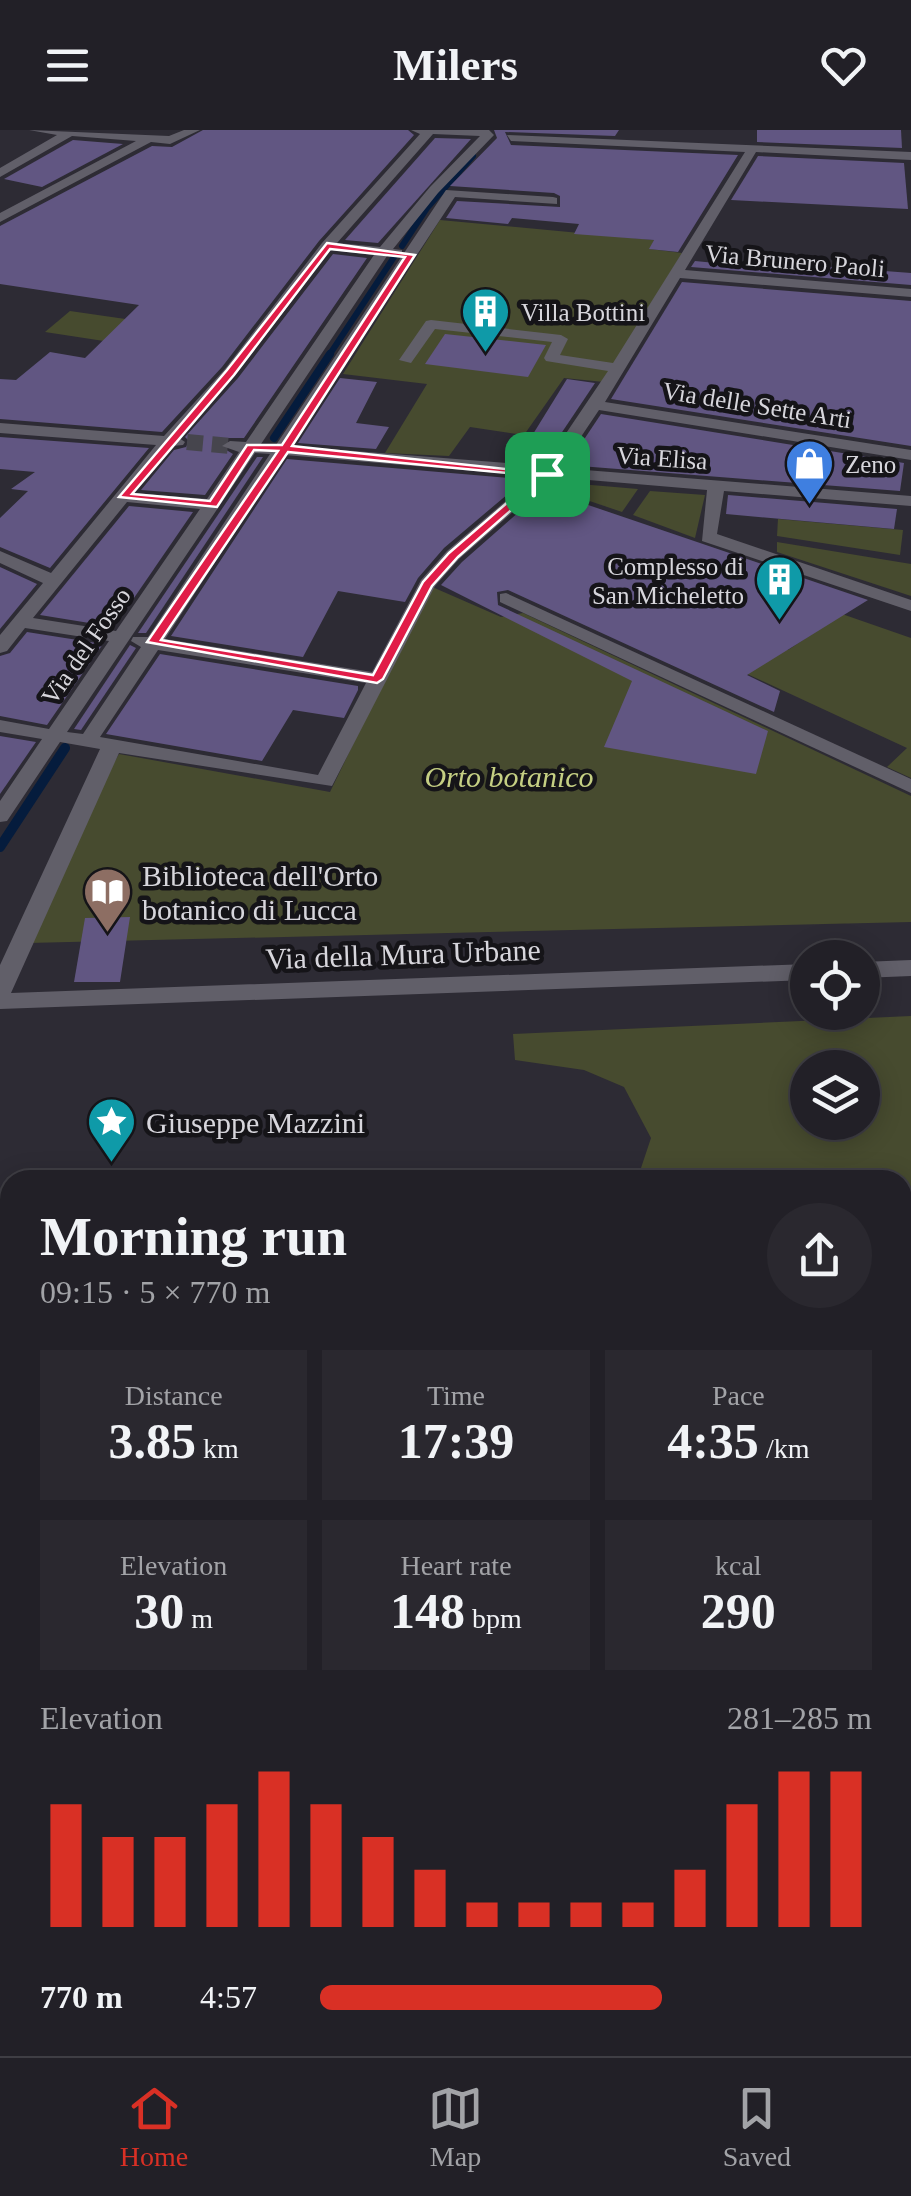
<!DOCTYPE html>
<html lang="en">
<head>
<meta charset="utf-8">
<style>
	:root { --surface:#222027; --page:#2a282f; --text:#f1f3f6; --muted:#a2a3a7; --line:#3f3e44; --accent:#d93025 }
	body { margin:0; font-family:"Times New Roman",serif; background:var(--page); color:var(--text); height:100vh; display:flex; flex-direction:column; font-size:38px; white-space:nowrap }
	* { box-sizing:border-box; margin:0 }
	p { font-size:32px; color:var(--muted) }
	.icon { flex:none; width:55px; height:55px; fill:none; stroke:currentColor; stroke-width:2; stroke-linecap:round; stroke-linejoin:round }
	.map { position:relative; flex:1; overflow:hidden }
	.panel { position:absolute; left:0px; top:1040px; width:912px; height:888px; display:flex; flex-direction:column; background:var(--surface); border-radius:30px 30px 0 0; box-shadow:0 5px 25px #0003,0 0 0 2px var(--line) }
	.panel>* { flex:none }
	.buttons { position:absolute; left:790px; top:810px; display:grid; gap:20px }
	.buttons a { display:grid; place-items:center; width:90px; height:90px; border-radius:50%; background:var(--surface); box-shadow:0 5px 25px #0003,0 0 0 2px var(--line); font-size:50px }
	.pin { position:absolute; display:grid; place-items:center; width:85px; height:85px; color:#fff; margin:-42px; border-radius:20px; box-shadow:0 5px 15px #0006 }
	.round { display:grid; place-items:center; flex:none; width:105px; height:105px; border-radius:52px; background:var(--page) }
	.overview { display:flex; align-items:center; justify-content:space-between; height:170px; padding:0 40px }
	h1 { font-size:55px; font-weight:700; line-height:75px }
	.stats { display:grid; grid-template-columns:repeat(3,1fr); gap:15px; height:170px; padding:10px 40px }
	.stats div { display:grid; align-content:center; border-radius:0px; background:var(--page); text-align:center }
	.stats b { font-size:50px; font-weight:700 }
	.stats small { font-size:28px; font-weight:400 }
	.stats p { font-size:28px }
	.chart { height:280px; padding:20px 40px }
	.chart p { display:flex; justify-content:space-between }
	.chart svg { width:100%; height:180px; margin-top:10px; stroke:var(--accent); stroke-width:6 }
	ul { padding:0 40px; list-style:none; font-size:32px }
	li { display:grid; grid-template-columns:160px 120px 1fr; align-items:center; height:75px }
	li i { height:25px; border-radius:12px; background:var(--accent) }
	header { display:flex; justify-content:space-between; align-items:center; height:130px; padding:0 40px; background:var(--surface); font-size:45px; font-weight:700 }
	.tabs { display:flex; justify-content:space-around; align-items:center; height:140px; border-top:2px solid var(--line); background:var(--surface); font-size:28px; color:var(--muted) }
	.tabs a { display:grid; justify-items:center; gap:5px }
	.tabs .on { color:var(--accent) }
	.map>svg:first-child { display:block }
	.green { fill:#474b2f; fill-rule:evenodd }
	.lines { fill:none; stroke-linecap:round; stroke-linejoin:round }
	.stream-far4 { stroke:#051c3d; stroke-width:6 }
	.stream-far3 { stroke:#051c3d; stroke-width:8 }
	.stream-far2 { stroke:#051c3d; stroke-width:10 }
	.stream-far1 { stroke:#051c3d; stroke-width:12 }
	.stream { stroke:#051c3d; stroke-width:15 }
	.building { fill:#615682 }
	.minor-tunnel { stroke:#46454d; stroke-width:16; stroke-dasharray:16 9; stroke-linecap:butt }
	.minor { fill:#615f69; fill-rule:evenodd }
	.major { fill:#bf7c46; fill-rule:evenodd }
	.route { fill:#e11d48; stroke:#fff; stroke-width:2.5; fill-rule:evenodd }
	.labels { text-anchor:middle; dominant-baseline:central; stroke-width:9; stroke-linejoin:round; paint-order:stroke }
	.far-street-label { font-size:25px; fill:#d7d6dc; stroke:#151418 }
	.far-poi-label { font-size:25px; fill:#d7d6dc; stroke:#151418; text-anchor:start }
	.park-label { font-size:30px; font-style:italic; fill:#c5cf83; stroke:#151418 }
	.poi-label { font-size:30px; fill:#d7d6dc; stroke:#151418; text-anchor:start }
	.street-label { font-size:30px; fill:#d7d6dc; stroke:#151418 }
</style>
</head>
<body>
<header><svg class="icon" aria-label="menu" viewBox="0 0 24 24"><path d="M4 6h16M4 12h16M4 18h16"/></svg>Milers<svg class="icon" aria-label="heart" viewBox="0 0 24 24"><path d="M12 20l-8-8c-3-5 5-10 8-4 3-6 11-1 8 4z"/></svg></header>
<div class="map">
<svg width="911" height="1926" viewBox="0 0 911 1926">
	<rect width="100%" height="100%" fill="#2d2b34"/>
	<g class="green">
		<path d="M440,90L654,110L650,119L682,123L604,252L564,248L524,305L470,297L449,326L385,323L427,254L343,244Z"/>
		<path d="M70,181L167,195L143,217L45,202Z"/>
		<path d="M568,353L638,359L622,382L560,361Z"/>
		<path d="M650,361L705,365L695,408L633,385Z"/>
		<path d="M778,389L903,400L900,425L777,406Z"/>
		<path d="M777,412L911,434V466L777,422Z"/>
		<path d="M430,456L501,487L523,483L911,666V792L28,813L72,706L119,624L330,662Z"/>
		<path d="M686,473L788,520L842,484L911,508V648L887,637L907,618L635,492Z"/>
		<path d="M911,886V1195L903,1199L902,1050H637L651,1008L624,957L584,940L515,930L513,904ZM808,938H862V992H808Z"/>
		<path d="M911,1233V1459L903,1460L902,1237Z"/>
		<path d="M0,1295L10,1299V1492L0,1493Z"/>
	</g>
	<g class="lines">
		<g class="stream-far4">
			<path d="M402,116L427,78L473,26"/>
			<path d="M328,227L396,124"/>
		</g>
		<path class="stream-far3" d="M274,308L330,224"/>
		<path class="stream-far2" d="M0,717L65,618"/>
		<path class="stream-far1" d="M902,1109L911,1105"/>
		<path class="stream" d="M0,1477L10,1478"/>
	</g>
	<g class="building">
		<path d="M203,0H408L414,5L319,111L222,237L162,302L0,289V249L16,250L50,222L85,228L139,175L0,154V96L152,16L172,17Z"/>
		<path d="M494,0H619L615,6L505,2L511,15L738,25L678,122L649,119L654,110L574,104L579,94L512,88L508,94L446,88L457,71L560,77V66L554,63L450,56L497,8Z"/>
		<path d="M757,0H901L902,18L757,12Z"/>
		<path d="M435,8L471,9L378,113L345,110Z"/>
		<path d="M73,10L123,14L42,57L4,49Z"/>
		<path d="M758,26L904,33L908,79L731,70Z"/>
		<path d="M333,124L367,128L244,308H228L218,315L233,324L205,365L141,360L174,320L186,317L189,311L185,307L238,248Z"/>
		<path d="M695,131L766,138L767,132L911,143V155L691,137Z"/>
		<path d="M682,152L911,171V316L611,269Z"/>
		<path d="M445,204L546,215L528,247L425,234Z"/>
		<path d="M340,248L377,252L356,293L389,297L376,319L298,313Z"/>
		<path d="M567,249L595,253L542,332L517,330Z"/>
		<path d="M601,284L904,333L900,361L567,335Z"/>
		<path d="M0,307L149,318L50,438L0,417V388L28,361L11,359L35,342L0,339Z"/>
		<path d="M257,327H263L146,503H138Z"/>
		<path d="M287,329L509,348L522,352L444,418L418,448L405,472L338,461L303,527L171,506Z"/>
		<path d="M544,360L868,470L747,545L780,561L774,582L508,460L497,462L498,475L768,601L756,644L604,617L632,551L441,455L462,432Z"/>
		<path d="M728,365L897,379L894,399L726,384Z"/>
		<path d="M129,376L193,382L114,497L40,485Z"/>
		<path d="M0,437L37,454L0,499Z"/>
		<path d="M27,502L103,514L47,595L0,586V526L10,523Z"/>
		<path d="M130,515L136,518L81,600L74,599Z"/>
		<path d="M160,524L358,556V560L344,588L293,580L262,631L106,604Z"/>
		<path d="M0,606L36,612L0,664Z"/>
		<path d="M130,787L120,852H74L85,788Z"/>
	</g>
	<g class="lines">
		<path class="minor-tunnel" d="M187,312L230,316"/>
		<g class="minor">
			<path d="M29,0L169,6L184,0H200L170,14L151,12L0,92V83L136,11L72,6L0,47V38L57,5Z"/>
			<path d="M411,0H489L494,5L438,63L393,119L402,120V126H387L261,314L276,315L446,60L553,67L557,68V74L455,67L291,316L544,336L608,241L546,231L544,228L552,212L435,199L411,233L399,230L426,191L431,190L561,205L568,209L560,225L613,233L745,22L511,11L507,5L911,22V30L756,22L685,140L911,159V167L680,148L605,272L911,320V330L599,280L560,338L911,366V376L724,361L717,404L911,470V481L702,411L707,360L553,347L459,429L435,456L332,656L119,623L11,863L808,834V850L0,879V835L100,619L60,612L7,691L0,692V671L42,609L0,602V590L49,599L109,511L25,498L7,521L0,523V505L43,453L0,433V421L51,443L156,315L0,303V293L164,306L225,239L322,113L420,4ZM433,4L480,6L430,57L380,117L337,113ZM331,120L374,125L246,312L230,311L222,316L239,322L207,369L134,363L172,316L183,315L185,312L179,308L235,245ZM255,323L270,324L148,507H133L131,511L141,517L83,604L67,602ZM285,325L535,346L447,421L421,450L372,542L165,509ZM127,372L200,379L116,501L33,488ZM158,520L366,553L318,645L100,607Z"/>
			<path d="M506,463L911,649V663L500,472V464Z"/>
			<path d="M911,830V846L862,848V832Z"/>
			<path d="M10,1679V1801L0,1805V1684Z"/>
		</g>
		<g class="major">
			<rect x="902" y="1543" width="9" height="32"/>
			<rect x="0" y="1591" width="10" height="34"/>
		</g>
	</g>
	<path class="route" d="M327,113L415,125L292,316L552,344L458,427L432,456L383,549L377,553L147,512L278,321L254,320L217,377L119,367L227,240ZM330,119L405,127L282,315H247L210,371L132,364L234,245ZM288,322L538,346L449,423L423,452L373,545L161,510Z"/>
	<defs>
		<symbol id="building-pin" viewBox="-11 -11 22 30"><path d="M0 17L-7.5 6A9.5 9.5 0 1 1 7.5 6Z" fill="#0f9aa8" stroke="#151418"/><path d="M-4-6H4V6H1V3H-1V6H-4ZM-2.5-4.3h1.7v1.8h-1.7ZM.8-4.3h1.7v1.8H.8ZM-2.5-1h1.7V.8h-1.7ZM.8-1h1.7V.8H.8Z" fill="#fff"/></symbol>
		<symbol id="shop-pin" viewBox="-11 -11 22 30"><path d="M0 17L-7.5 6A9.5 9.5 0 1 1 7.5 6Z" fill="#3f7fe0" stroke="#151418"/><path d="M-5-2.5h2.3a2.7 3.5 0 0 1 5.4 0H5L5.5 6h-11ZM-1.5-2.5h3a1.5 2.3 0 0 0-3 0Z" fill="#fff"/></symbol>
		<symbol id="library-pin" viewBox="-11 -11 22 30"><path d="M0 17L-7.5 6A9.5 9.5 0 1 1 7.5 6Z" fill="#8d6e63" stroke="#151418"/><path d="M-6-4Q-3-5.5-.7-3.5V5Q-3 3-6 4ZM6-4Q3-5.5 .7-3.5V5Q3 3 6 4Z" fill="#fff"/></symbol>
		<symbol id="sight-pin" viewBox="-11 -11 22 30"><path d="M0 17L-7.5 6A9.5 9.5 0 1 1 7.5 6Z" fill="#0f9aa8" stroke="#151418"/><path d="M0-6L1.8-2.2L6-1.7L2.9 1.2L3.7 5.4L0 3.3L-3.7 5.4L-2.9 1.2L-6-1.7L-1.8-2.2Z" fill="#fff"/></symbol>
	</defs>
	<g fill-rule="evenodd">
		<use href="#building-pin" x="458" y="154" width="55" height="75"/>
		<use href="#shop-pin" x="782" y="306" width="55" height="75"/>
		<use href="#building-pin" x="752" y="422" width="55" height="75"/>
		<use href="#library-pin" x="80" y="734" width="55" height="75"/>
		<use href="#sight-pin" x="84" y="964" width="55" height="75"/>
	</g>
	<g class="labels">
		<g class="far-street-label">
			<text transform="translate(795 131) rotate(5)">Via Brunero Paoli</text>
			<text transform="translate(757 275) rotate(9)">Via delle Sette Arti</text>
			<text transform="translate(662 328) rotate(4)">Via Elisa</text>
			<text transform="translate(86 516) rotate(-55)">Via del Fosso</text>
		</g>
		<g class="far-poi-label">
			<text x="521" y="182">Villa Bottini</text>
			<text x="845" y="334">Zeno</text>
			<text x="744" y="436" text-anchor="end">Complesso di<tspan x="744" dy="29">San Micheletto</tspan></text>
		</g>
		<g class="park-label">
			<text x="509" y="646">Orto botanico</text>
		</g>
		<g class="poi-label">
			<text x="142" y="745">Biblioteca dell'Orto<tspan x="142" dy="34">botanico di Lucca</tspan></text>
			<text x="146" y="992">Giuseppe Mazzini</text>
		</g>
		<g class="street-label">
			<text transform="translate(403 824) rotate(-2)">Via della Mura Urbane</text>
		</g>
	</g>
</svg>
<div class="buttons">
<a><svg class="icon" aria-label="locate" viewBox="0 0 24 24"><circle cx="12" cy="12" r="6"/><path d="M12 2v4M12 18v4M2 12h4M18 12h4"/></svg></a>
<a><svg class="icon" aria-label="layers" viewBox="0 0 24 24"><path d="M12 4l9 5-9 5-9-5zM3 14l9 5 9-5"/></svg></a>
</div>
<div class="pin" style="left:547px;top:344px;background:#1e9e55"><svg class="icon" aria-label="arrive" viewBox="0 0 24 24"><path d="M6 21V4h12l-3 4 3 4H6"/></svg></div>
<section class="panel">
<div class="overview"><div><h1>Morning run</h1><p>09:15 · 5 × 770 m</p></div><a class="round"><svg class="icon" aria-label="share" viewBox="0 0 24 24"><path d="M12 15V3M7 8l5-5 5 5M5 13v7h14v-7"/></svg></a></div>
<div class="stats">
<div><p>Distance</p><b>3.85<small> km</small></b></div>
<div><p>Time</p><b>17:39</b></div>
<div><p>Pace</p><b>4:35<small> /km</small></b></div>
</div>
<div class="stats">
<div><p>Elevation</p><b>30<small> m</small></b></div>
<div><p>Heart rate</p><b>148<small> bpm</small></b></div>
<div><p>kcal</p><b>290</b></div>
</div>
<div class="chart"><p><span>Elevation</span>281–285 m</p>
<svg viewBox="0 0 160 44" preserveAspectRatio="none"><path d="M5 44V14M15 44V22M25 44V22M35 44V14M45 44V6M55 44V14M65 44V22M75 44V30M85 44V38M95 44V38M105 44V38M115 44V38M125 44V30M135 44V14M145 44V6M155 44V6"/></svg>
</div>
<ul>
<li><b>770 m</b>4:57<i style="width:62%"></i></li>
</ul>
</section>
</div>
<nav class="tabs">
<a class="on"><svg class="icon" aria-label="home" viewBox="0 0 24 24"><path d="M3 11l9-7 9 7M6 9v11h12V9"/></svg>Home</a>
<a><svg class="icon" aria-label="map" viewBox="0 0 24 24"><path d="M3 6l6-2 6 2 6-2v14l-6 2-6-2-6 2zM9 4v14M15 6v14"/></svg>Map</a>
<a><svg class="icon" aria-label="saved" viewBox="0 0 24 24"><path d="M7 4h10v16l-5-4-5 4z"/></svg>Saved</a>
</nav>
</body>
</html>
